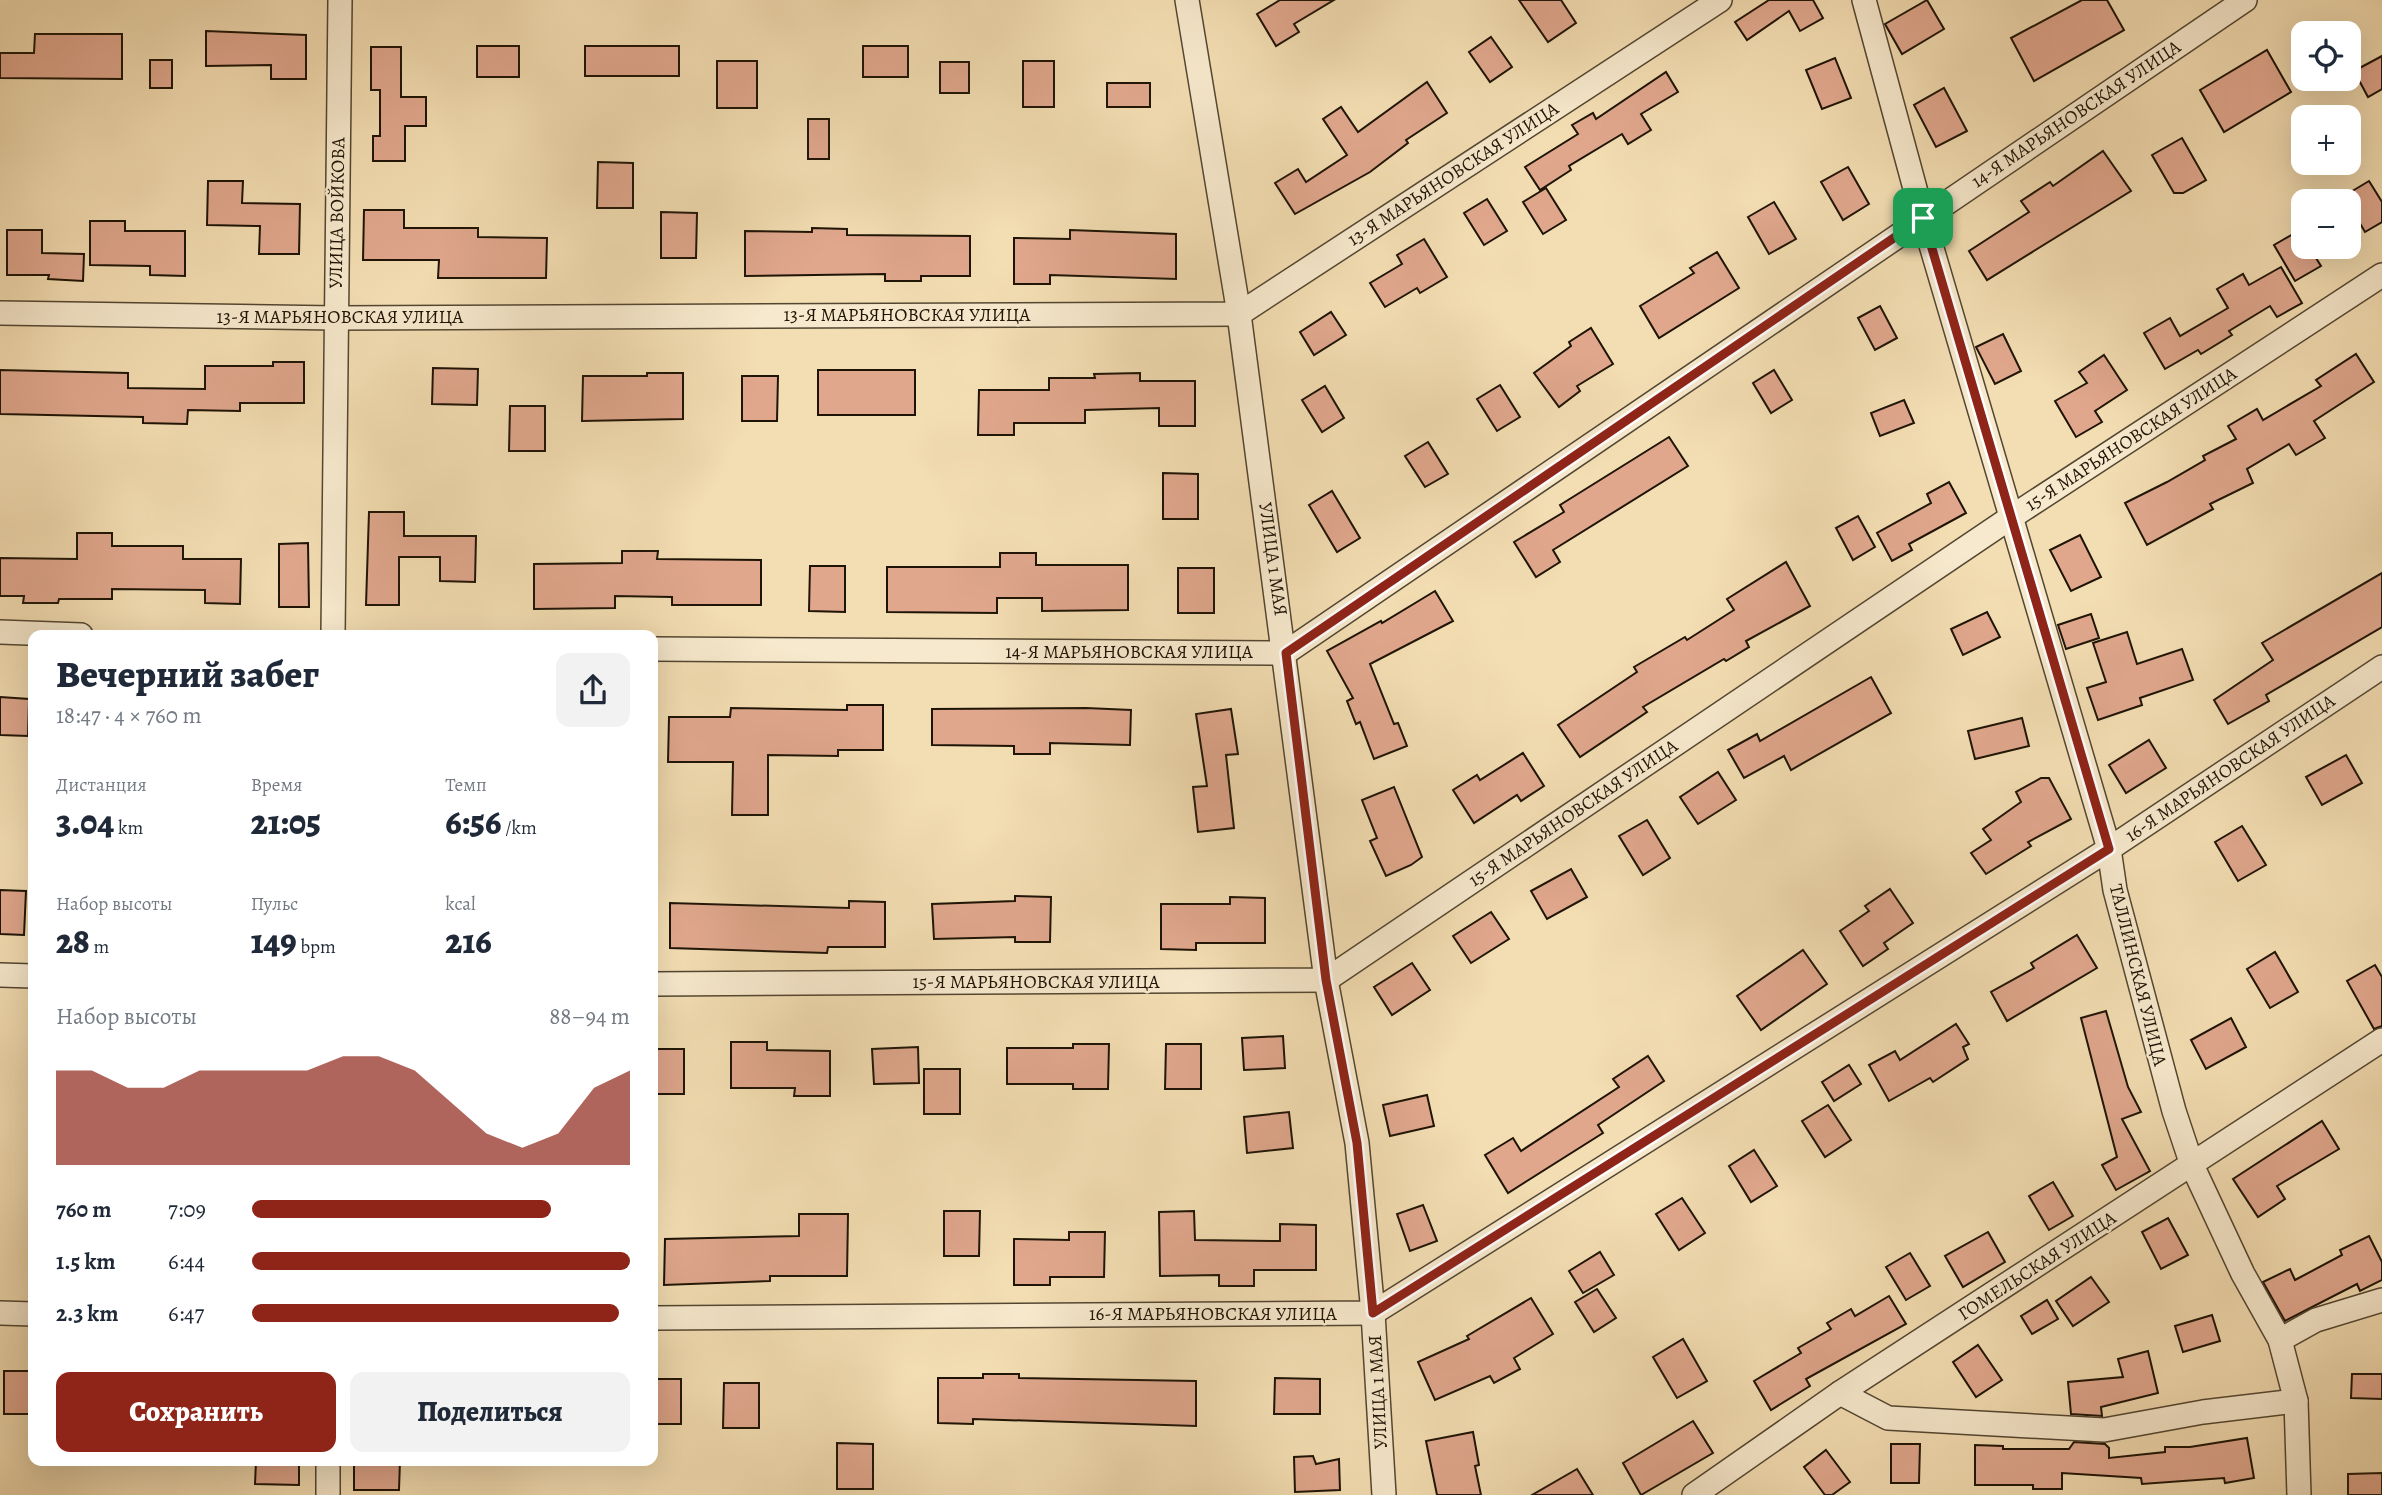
<!DOCTYPE html>
<html lang="ru">
<head>
<meta charset="utf-8">
<style>
	:root { --surface:#fff; --page:#f2f2f3; --text:#1f2937; --muted:#747a83; --accent:#8f2418 }
	body { margin:0; font-family:Alegreya,serif; background:var(--page); color:var(--text); height:100vh; display:flex; flex-direction:column; font-size:26px; white-space:nowrap }
	* { box-sizing:border-box; margin:0 }
	p { font-size:23px; color:var(--muted) }
	.icon { flex:none; width:38px; height:38px; fill:none; stroke:currentColor; stroke-width:2; stroke-linecap:round; stroke-linejoin:round }
	.map { position:relative; flex:1; overflow:hidden }
	.details { position:absolute; left:28px; top:630px; width:630px; height:836px; display:flex; flex-direction:column; background:var(--surface); border-radius:14px; box-shadow:0 7px 28px #0002 }
	.details>* { flex:none }
	.controls { position:absolute; left:2291px; top:21px; display:grid; gap:14px }
	.controls a { display:grid; place-items:center; width:70px; height:70px; border-radius:14px; background:var(--surface); box-shadow:0 7px 28px #0002; font-size:35px }
	.pin { position:absolute; display:grid; place-items:center; width:60px; height:60px; color:#fff; margin:-30px; border-radius:14px; box-shadow:0 4px 10px #0006 }
	.round { display:grid; place-items:center; flex:none; width:74px; height:74px; border-radius:14px; background:var(--page) }
	.headline { display:flex; align-items:center; justify-content:space-between; height:119px; padding:0 28px }
	h1 { font-size:38px; font-weight:800; line-height:52px }
	.stats { display:grid; grid-template-columns:repeat(3,1fr); gap:10px; height:119px; padding:7px 28px }
	.stats div { display:grid; align-content:center }
	.stats b { font-size:35px; font-weight:800 }
	.stats small { font-size:19px; font-weight:400 }
	.stats p { font-size:19px }
	.chart { height:196px; padding:14px 28px }
	.chart p { display:flex; justify-content:space-between }
	.chart svg { width:100%; height:126px; margin-top:7px; fill:var(--accent); opacity:.7 }
	.primary-button { display:flex; gap:14px; margin-top:auto; padding:14px 28px }
	.primary-button a { flex:1; height:80px; border-radius:14px; background:var(--accent); color:#fff; font-size:28px; font-weight:800; line-height:80px; text-align:center }
	.primary-button a+a { background:var(--page); color:var(--text) }
	ul { padding:0 28px; list-style:none; font-size:23px }
	li { display:grid; grid-template-columns:112px 84px 1fr; align-items:center; height:52px }
	li i { height:18px; border-radius:9px; background:var(--accent) }
	.map>svg:first-child { display:block }
	.building { fill:#e0a78d; stroke:#1e1406; stroke-width:2 }
	.lines { fill:none; stroke-linecap:round; stroke-linejoin:round }
	.street-casing { stroke:#534631; stroke-width:26 }
	.street { stroke:#f7e9cd; stroke-width:23 }
	.route-casing { stroke:#fff; stroke-width:14 }
	.route { stroke:#8f2418; stroke-width:9 }
	.labels { text-anchor:middle; dominant-baseline:central; stroke-width:5; stroke-linejoin:round; paint-order:stroke }
	.street-label { font-size:19px; fill:#1e1406; stroke:#f7e9cd }
</style>
</head>
<body>
<div class="map">
<svg width="2382" height="1495" viewBox="0 0 2382 1495">
	<rect width="100%" height="100%" fill="#f3ddb2"/>
	<filter id="stains"><feTurbulence type="fractalNoise" baseFrequency=".00286" numOctaves="4"/><feColorMatrix values="0 0 0 0 .2 0 0 0 0 .09 0 0 0 0 .02 0 0 0 .5 -.17"/></filter>
	<radialGradient id="worn" r=".72"><stop offset=".6" stop-color="#630" stop-opacity="0"/><stop offset="1" stop-color="#630" stop-opacity=".3"/></radialGradient>
	<g class="building">
		<path d="M1280,0H1334L1294,24L1299,32L1276,46L1257,14Z"/>
		<path d="M1519,0H1561L1576,23L1548,42Z"/>
		<path d="M1769,0H1813L1823,18L1800,31L1789,11L1747,40L1735,22Z"/>
		<path d="M1927,0L1944,29L1902,54L1885,24Z"/>
		<path d="M2082,0H2107L2124,30L2034,81L2011,38Z"/>
		<path d="M206,31L306,35V79H271V65L206,66Z"/>
		<path d="M35,34H122V79L0,78V53H34Z"/>
		<path d="M1491,37L1512,67L1490,82L1469,52Z"/>
		<rect x="477" y="46" width="42" height="31"/>
		<rect x="585" y="46" width="94" height="30"/>
		<rect x="863" y="46" width="45" height="31"/>
		<path d="M371,47H401V97H426V126H405V161H373V136H380V90H371Z"/>
		<path d="M2267,50L2291,92L2224,132L2200,90Z"/>
		<path d="M2382,56V89L2368,97L2354,71Z"/>
		<path d="M1835,58L1851,98L1822,109L1806,70Z"/>
		<rect x="150" y="60" width="22" height="28"/>
		<rect x="717" y="61" width="40" height="47"/>
		<rect x="1023" y="61" width="31" height="46"/>
		<rect x="940" y="62" width="29" height="31"/>
		<path d="M1666,72L1678,92L1641,114L1651,130L1628,144L1622,134L1569,166L1571,170L1540,190L1525,167L1578,134L1572,125L1593,113L1596,119Z"/>
		<path d="M1427,82L1447,113L1406,140L1408,143L1370,172L1295,214L1275,183L1298,169L1306,182L1347,155L1323,119L1341,107L1358,132Z"/>
		<rect x="1107" y="83" width="43" height="24"/>
		<path d="M1944,88L1967,131L1936,147L1914,105Z"/>
		<rect x="808" y="119" width="21" height="40"/>
		<path d="M2182,138L2206,180L2183,193H2174L2152,155Z"/>
		<path d="M2103,151L2131,191L1987,280L1969,251L2029,212L2021,201L2050,182L2053,186Z"/>
		<path d="M598,162L633,163V208H597Z"/>
		<path d="M1848,167L1869,204L1843,220L1821,182Z"/>
		<path d="M208,181H243L242,203L300,204L299,254H259L260,226L207,225Z"/>
		<path d="M2369,181L2382,202V222L2365,232L2344,196Z"/>
		<path d="M1546,188L1566,220L1543,234L1523,202Z"/>
		<path d="M1487,199L1507,231L1484,245L1464,213Z"/>
		<path d="M1774,202L1796,239L1769,254L1748,217Z"/>
		<path d="M364,210H404V228H478V237L547,238L546,278H438L439,260H363Z"/>
		<path d="M661,212L697,213L696,258H661Z"/>
		<path d="M90,221H125V231H185V276L150,275V266L90,265Z"/>
		<path d="M812,228L847,229V235L970,236V276H921V281H885V274L745,276V231L812,232Z"/>
		<path d="M7,230H42V253L84,254L83,281L48,279L49,275H7Z"/>
		<path d="M1070,230L1176,234V279L1050,275V284H1014V238L1070,239Z"/>
		<path d="M2300,230L2303,247H2309L2321,266L2295,281L2274,245Z"/>
		<path d="M1424,239L1447,277L1420,293L1417,288L1385,307L1370,283L1402,264L1397,255Z"/>
		<path d="M1717,252L1739,288L1659,338L1640,306L1694,273L1690,268Z"/>
		<path d="M2281,267L2302,303L2277,317L2270,306L2229,331L2232,335L2201,354L2198,350L2165,369L2144,333L2170,318L2180,336L2228,308L2217,289L2243,274L2249,285Z"/>
		<path d="M1880,306L1897,338L1875,350L1858,318Z"/>
		<path d="M1331,312L1346,335L1314,355L1300,332Z"/>
		<path d="M1591,328L1613,364L1577,386L1580,391L1559,407L1534,373L1571,346L1569,342Z"/>
		<path d="M2003,334L2021,371L1995,384L1976,347Z"/>
		<path d="M2356,354L2374,382L2314,421L2325,438L2296,455L2289,444L2247,469L2253,483L2210,504L2213,509L2147,545L2125,503L2167,482L2205,460L2203,456L2236,439L2228,426L2257,409L2263,420L2321,386L2316,380Z"/>
		<path d="M2104,355L2127,390L2095,411L2102,422L2076,437L2055,401L2087,383L2079,372Z"/>
		<path d="M273,362H304V403H240V411L188,410L187,424L143,423V417L0,414V370L128,373V388L205,389V366H273Z"/>
		<path d="M433,368L478,369L477,405L432,404Z"/>
		<rect x="818" y="370" width="97" height="45"/>
		<path d="M1774,370L1792,400L1771,413L1753,383Z"/>
		<path d="M647,373H683V419L582,421L583,376H647Z"/>
		<path d="M1140,373V381H1195V426H1159V408L1085,410V423H1014V435H978L979,390H1049V378H1095L1094,374Z"/>
		<path d="M742,376H778L777,421H742Z"/>
		<path d="M1500,385L1520,417L1497,431L1477,399Z"/>
		<path d="M1325,386L1344,418L1322,432L1302,400Z"/>
		<path d="M1904,400L1914,423L1880,436L1871,413Z"/>
		<path d="M510,406H545V451H509Z"/>
		<path d="M1669,437L1688,466L1553,550L1560,562L1536,577L1514,542L1564,512L1560,505Z"/>
		<path d="M1428,442L1448,474L1425,487L1405,456Z"/>
		<path d="M1163,473L1198,474V519H1163Z"/>
		<path d="M1949,482L1966,513L1909,544L1912,550L1892,561L1877,533L1931,503L1927,494Z"/>
		<path d="M1332,491L1360,538L1337,552L1309,505Z"/>
		<path d="M369,512H404V536H476L475,582L440,581V557H399V605H366Z"/>
		<path d="M1858,516L1875,547L1853,560L1836,528Z"/>
		<path d="M77,533H112V546H183V559H241L240,604L205,603V590L112,589V599H59L58,603H23L24,596H0V558L77,559Z"/>
		<path d="M2080,535L2101,577L2071,591L2050,550Z"/>
		<path d="M308,543L309,607H279V544Z"/>
		<path d="M622,551H658L657,559L761,560V605H672V597L615,596V608L534,609V564L622,563Z"/>
		<path d="M1000,553H1036V565H1128V610L1042,611V598H997V613L887,612V567H1000Z"/>
		<path d="M1786,562L1810,606L1746,641L1749,647L1726,661L1724,659L1643,707L1647,712L1580,757L1558,725L1637,672L1634,667L1685,637L1687,640L1734,610L1727,599Z"/>
		<path d="M810,566H845V612L809,611Z"/>
		<rect x="1178" y="568" width="36" height="45"/>
		<path d="M2382,573V627L2266,695L2269,701L2228,724L2214,700L2273,660L2262,643Z"/>
		<path d="M1435,591L1453,621L1370,664L1394,724L1398,723L1407,746L1374,759L1360,722L1356,724L1347,701L1353,698L1327,651L1381,621L1382,623Z"/>
		<path d="M1987,612L2000,637L1963,655L1951,629Z"/>
		<path d="M2091,614L2099,638L2066,649L2058,625Z"/>
		<path d="M2127,632L2137,664L2182,649L2193,680L2140,698L2142,705L2098,720L2087,688L2106,682L2093,643Z"/>
		<path d="M1871,677L1891,713L1791,770L1784,756L1744,778L1728,750L1757,734L1760,741Z"/>
		<path d="M0,697L29,699L28,736L0,735Z"/>
		<path d="M847,705H883V750H838V756L768,755V815H732L733,762H668L669,717H730L731,708L847,710Z"/>
		<path d="M1086,708L1131,710L1130,745L1050,743V754H1014V746L932,745V709Z"/>
		<path d="M1231,709L1238,754L1226,755L1234,828L1198,832L1193,787L1207,786L1196,714Z"/>
		<path d="M2022,718L2029,746L1975,759L1968,731Z"/>
		<path d="M2149,740L2166,768L2126,793L2109,765Z"/>
		<path d="M1523,753L1544,786L1521,801L1517,795L1474,823L1453,790L1477,775L1480,780Z"/>
		<path d="M2346,755L2362,783L2322,805L2306,777Z"/>
		<path d="M1718,772L1736,800L1698,824L1680,797Z"/>
		<path d="M2041,778H2049L2071,819L2028,842L2031,846L1986,874L1971,853L1991,840L1983,829L2021,802L2016,792Z"/>
		<path d="M1394,787L1422,857L1411,865L1386,876L1370,841L1377,838L1362,800Z"/>
		<path d="M1647,820L1670,858L1643,875L1619,836Z"/>
		<path d="M2242,826L2266,865L2238,881L2215,842Z"/>
		<path d="M1571,869L1587,897L1547,919L1531,891Z"/>
		<path d="M1890,889L1913,923L1884,943L1888,949L1863,966L1840,931L1869,911L1865,906Z"/>
		<path d="M0,890L26,891L24,935L0,934Z"/>
		<path d="M1015,896L1051,897L1050,942H1015V937L934,939L932,904L1015,901Z"/>
		<path d="M1230,897L1265,898V943H1196V950L1161,949V904H1230Z"/>
		<path d="M849,901L885,902V947H828L827,953L670,948V903L849,908Z"/>
		<path d="M1491,912L1509,939L1471,963L1453,936Z"/>
		<path d="M2077,935L2097,968L2007,1021L1991,992L2034,968L2031,963Z"/>
		<path d="M1803,950L1827,984L1761,1030L1737,996Z"/>
		<path d="M2275,952L2298,992L2270,1008L2247,969Z"/>
		<path d="M1412,963L1430,990L1392,1015L1374,987Z"/>
		<path d="M2375,965L2382,977V1026L2374,1029L2347,981Z"/>
		<path d="M2106,1011L2128,1087L2141,1112L2122,1119L2150,1171L2116,1190L2102,1165L2117,1157L2081,1018Z"/>
		<path d="M2231,1018L2246,1047L2206,1069L2191,1040Z"/>
		<path d="M1956,1024L1969,1044L1963,1047L1968,1059L1933,1082L1930,1078L1889,1101L1869,1065L1895,1051L1900,1060Z"/>
		<path d="M1283,1036L1285,1068L1244,1070L1242,1038Z"/>
		<path d="M731,1042H767V1050L830,1051V1096H794L795,1088H731Z"/>
		<path d="M1073,1044H1109L1108,1089H1073V1084H1007V1048H1073Z"/>
		<path d="M1166,1044H1201V1089H1165Z"/>
		<path d="M918,1047L919,1083L874,1084L872,1049Z"/>
		<rect x="653" y="1049" width="31" height="45"/>
		<path d="M1648,1056L1664,1081L1598,1125L1603,1133L1508,1193L1485,1155L1513,1138L1521,1151L1619,1087L1613,1079Z"/>
		<path d="M1849,1065L1861,1084L1834,1101L1822,1082Z"/>
		<rect x="924" y="1069" width="36" height="45"/>
		<path d="M1427,1095L1434,1126L1390,1136L1383,1105Z"/>
		<path d="M1828,1105L1851,1140L1825,1157L1802,1121Z"/>
		<path d="M1289,1112L1293,1148L1247,1153L1244,1117Z"/>
		<path d="M2322,1121L2339,1149L2277,1186L2285,1199L2258,1217L2233,1179Z"/>
		<path d="M1754,1150L1777,1186L1751,1202L1729,1166Z"/>
		<path d="M2053,1182L2073,1216L2049,1230L2029,1196Z"/>
		<path d="M1682,1198L1705,1233L1679,1250L1656,1214Z"/>
		<path d="M1423,1205L1437,1241L1410,1251L1397,1214Z"/>
		<path d="M944,1211H980L979,1256H944Z"/>
		<path d="M1194,1211L1195,1240L1280,1241V1224L1316,1225V1270H1254V1286H1219V1275L1160,1276L1159,1212Z"/>
		<path d="M799,1214H848L847,1276H770V1281L664,1285L665,1239L799,1236Z"/>
		<path d="M2168,1218L2188,1255L2161,1269L2142,1232Z"/>
		<path d="M1069,1232H1105L1104,1277H1050V1285H1014V1239L1069,1240Z"/>
		<path d="M1988,1232L2005,1262L1963,1287L1945,1256Z"/>
		<path d="M2369,1236L2382,1262V1280L2360,1291L2357,1284L2285,1321L2263,1282L2290,1269L2295,1280L2342,1255L2340,1250Z"/>
		<path d="M1600,1252L1614,1275L1583,1293L1569,1271Z"/>
		<path d="M1910,1253L1930,1286L1906,1300L1886,1267Z"/>
		<path d="M2091,1277L2109,1302L2073,1326L2056,1301Z"/>
		<path d="M1597,1289L1616,1318L1594,1332L1575,1302Z"/>
		<path d="M1889,1296L1906,1324L1806,1379L1810,1386L1771,1410L1754,1381L1801,1353L1798,1348L1831,1329L1827,1323L1851,1309L1855,1316Z"/>
		<path d="M1531,1298L1553,1334L1514,1358L1520,1369L1494,1383L1490,1376L1435,1400L1418,1362L1469,1339L1467,1336Z"/>
		<path d="M2047,1300L2058,1319L2032,1334L2021,1316Z"/>
		<path d="M2212,1315L2220,1341L2183,1352L2175,1326Z"/>
		<path d="M1683,1339L1707,1381L1677,1398L1653,1357Z"/>
		<path d="M1978,1345L2002,1380L1976,1397L1953,1362Z"/>
		<path d="M2148,1351L2158,1393L2101,1407L2102,1416L2071,1414L2068,1382L2123,1377L2118,1359Z"/>
		<rect x="4" y="1371" width="29" height="43"/>
		<path d="M983,1374H1019V1378L1196,1381V1426L973,1419V1424L938,1423V1378H983Z"/>
		<path d="M2352,1374H2382V1399L2351,1398Z"/>
		<path d="M1275,1378L1320,1379V1414H1274Z"/>
		<rect x="653" y="1379" width="28" height="45"/>
		<path d="M724,1383H759V1428H723Z"/>
		<path d="M1693,1421L1713,1453L1641,1495L1623,1463Z"/>
		<path d="M1473,1432L1479,1465L1475,1466L1481,1495H1437L1426,1441Z"/>
		<path d="M2247,1438L2254,1478L2225,1483L2224,1478L2142,1484L2141,1478L2062,1473V1489H2033V1485H1975V1445L2003,1446V1449H2069L2074,1442L2105,1444L2109,1448V1458L2165,1452V1447H2190Z"/>
		<path d="M837,1443L873,1444V1489H837Z"/>
		<path d="M1891,1444H1920L1919,1483H1891Z"/>
		<path d="M1826,1450L1850,1482L1832,1495H1825L1804,1467Z"/>
		<path d="M1313,1456L1316,1464L1339,1459L1340,1490L1295,1492L1294,1457Z"/>
		<path d="M256,1461H299V1485L255,1484Z"/>
		<path d="M354,1461H400L399,1490H354Z"/>
		<path d="M1577,1469L1593,1495H1532Z"/>
		<path d="M2382,1473V1495H2348V1474Z"/>
	</g>
	<g class="lines">
		<defs>
			<g id="street">
				<path d="M1187,0L1239,314L1326,980L1357,1143L1373,1313L1384,1495"/>
				<path d="M1864,0L1923,218L2109,849L2115,890L2174,1111L2192,1165L2243,1274L2280,1340L2296,1401L2299,1495"/>
				<path d="M0,313L336,318L1239,314L1720,0"/>
				<path d="M0,632L81,635"/>
				<path d="M333,635L340,0"/>
				<path d="M653,649L1285,653L2245,0"/>
				<path d="M0,975L33,976"/>
				<path d="M653,984L1326,980L2010,518L2382,275"/>
				<path d="M0,1313L33,1314"/>
				<path d="M653,1318L1373,1313L2109,849L2382,667"/>
				<path d="M2280,1340L2316,1320L2382,1300"/>
				<path d="M1840,1393L1888,1418L2104,1430L2203,1412L2296,1401"/>
				<path d="M328,1495V1461"/>
				<path d="M1694,1495L1840,1393L2382,1040"/>
			</g>
		</defs>
		<use href="#street" class="street-casing"/>
		<use href="#street" class="street"/>
	</g>
	<g class="lines">
		<defs>
			<path id="route" d="M1923,218L2109,849L1373,1313L1357,1143L1326,980L1286,653Z"/>
		</defs>
		<use href="#route" class="route-casing"/>
		<use href="#route" class="route"/>
	</g>
	<g class="labels">
		<g class="street-label">
			<text transform="translate(2076 114) rotate(-34)">14-Я МАРЬЯНОВСКАЯ УЛИЦА</text>
			<text transform="translate(1453 174) rotate(-33)">13-Я МАРЬЯНОВСКАЯ УЛИЦА</text>
			<text transform="translate(337 213) rotate(-89)">УЛИЦА ВОЙКОВА</text>
			<text x="907" y="315">13-Я МАРЬЯНОВСКАЯ УЛИЦА</text>
			<text x="340" y="317">13-Я МАРЬЯНОВСКАЯ УЛИЦА</text>
			<text transform="translate(2131 439) rotate(-33)">15-Я МАРЬЯНОВСКАЯ УЛИЦА</text>
			<text transform="translate(1273 559) rotate(82)">УЛИЦА 1 МАЯ</text>
			<text x="1129" y="652">14-Я МАРЬЯНОВСКАЯ УЛИЦА</text>
			<text transform="translate(2230 768) rotate(-34)">16-Я МАРЬЯНОВСКАЯ УЛИЦА</text>
			<text transform="translate(1573 813) rotate(-34)">15-Я МАРЬЯНОВСКАЯ УЛИЦА</text>
			<text transform="translate(2138 975) rotate(76)">ТАЛЛИНСКАЯ УЛИЦА</text>
			<text x="1036" y="982">15-Я МАРЬЯНОВСКАЯ УЛИЦА</text>
			<text transform="translate(2037 1266) rotate(-33)">ГОМЕЛЬСКАЯ УЛИЦА</text>
			<text x="1213" y="1314">16-Я МАРЬЯНОВСКАЯ УЛИЦА</text>
			<text transform="translate(1378 1392) rotate(-93)">УЛИЦА 1 МАЯ</text>
		</g>
	</g>
	<rect width="100%" height="100%" filter="url(#stains)"/>
	<rect width="100%" height="100%" fill="url(#worn)"/>
</svg>
<div class="controls">
<a><svg class="icon" aria-label="locate" viewBox="0 0 24 24"><circle cx="12" cy="12" r="6"/><path d="M12 2v4M12 18v4M2 12h4M18 12h4"/></svg></a>
<a>+</a>
<a>−</a>
</div>
<div class="pin" style="left:1923px;top:218px;background:#1e9e55"><svg class="icon" aria-label="arrive" viewBox="0 0 24 24"><path d="M6 21V4h12l-3 4 3 4H6"/></svg></div>
<section class="details">
<div class="headline"><div><h1>Вечерний забег</h1><p>18:47 · 4 × 760 m</p></div><a class="round"><svg class="icon" aria-label="share" viewBox="0 0 24 24"><path d="M12 15V3M7 8l5-5 5 5M5 13v7h14v-7"/></svg></a></div>
<div class="stats">
<div><p>Дистанция</p><b>3.04<small> km</small></b></div>
<div><p>Время</p><b>21:05</b></div>
<div><p>Темп</p><b>6:56<small> /km</small></b></div>
</div>
<div class="stats">
<div><p>Набор высоты</p><b>28<small> m</small></b></div>
<div><p>Пульс</p><b>149<small> bpm</small></b></div>
<div><p>kcal</p><b>216</b></div>
</div>
<div class="chart"><p><span>Набор высоты</span>88–94 m</p>
<svg viewBox="0 0 160 44" preserveAspectRatio="none"><path d="M0 44V11L10 11L20 17L30 17L40 11L50 11L60 11L70 11L80 6L90 6L100 11L110 22L120 33L130 38L140 33L150 17L160 11V44z"/></svg>
</div>
<ul>
<li><b>760 m</b>7:09<i style="width:79%"></i></li>
<li><b>1.5 km</b>6:44<i style="width:100%"></i></li>
<li><b>2.3 km</b>6:47<i style="width:97%"></i></li>
</ul>
<div class="primary-button"><a>Сохранить</a><a>Поделиться</a></div>
</section>
</div>
</body>
</html>
